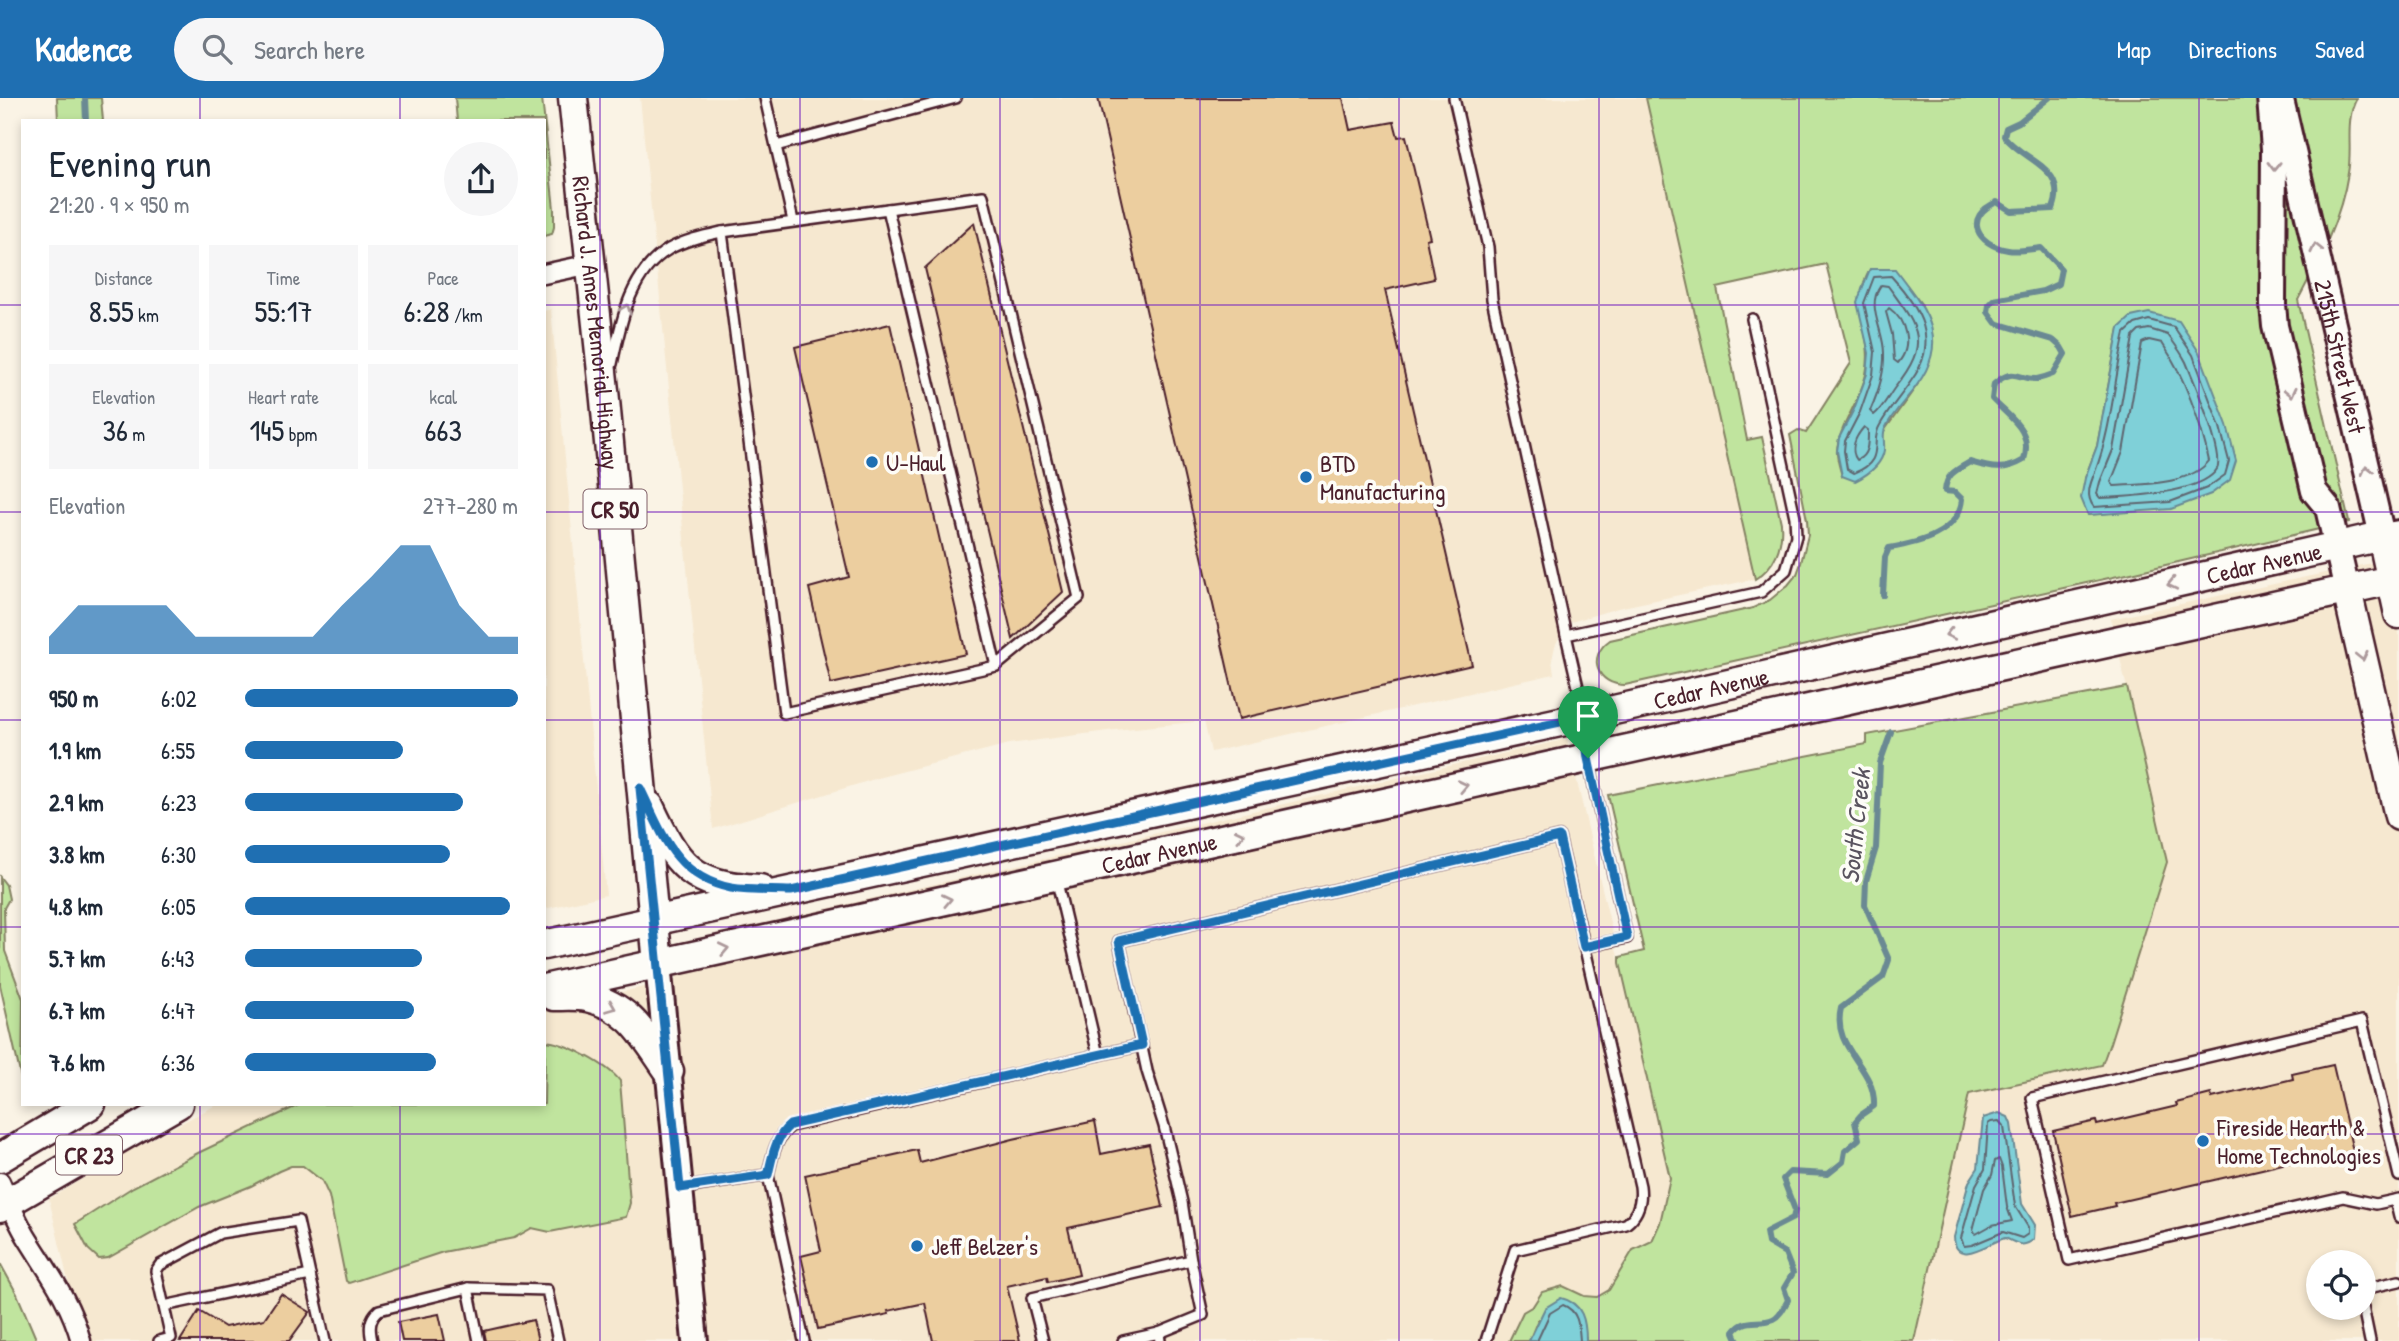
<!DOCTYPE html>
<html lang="en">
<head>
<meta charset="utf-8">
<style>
	:root { --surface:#fff; --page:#f6f6f7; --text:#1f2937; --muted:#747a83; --accent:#1f6fb2 }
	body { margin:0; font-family:"Patrick Hand",sans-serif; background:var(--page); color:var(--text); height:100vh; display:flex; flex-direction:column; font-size:26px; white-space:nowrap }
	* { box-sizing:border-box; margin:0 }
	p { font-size:23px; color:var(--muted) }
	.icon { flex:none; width:38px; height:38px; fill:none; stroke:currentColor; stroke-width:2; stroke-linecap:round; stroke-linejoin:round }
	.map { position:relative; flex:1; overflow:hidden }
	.details { position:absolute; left:21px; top:21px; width:525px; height:987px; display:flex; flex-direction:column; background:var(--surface); border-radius:0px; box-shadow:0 4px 10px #0003 }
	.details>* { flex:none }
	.tools { position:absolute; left:2306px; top:1152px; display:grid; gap:14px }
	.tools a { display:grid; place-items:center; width:70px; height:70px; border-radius:50%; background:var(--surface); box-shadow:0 4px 10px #0003; font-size:35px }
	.pin { position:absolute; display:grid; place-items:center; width:60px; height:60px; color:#fff; margin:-72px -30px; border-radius:50% 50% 50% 0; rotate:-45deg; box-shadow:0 0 7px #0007 }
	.pin .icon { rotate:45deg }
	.round { display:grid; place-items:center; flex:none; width:74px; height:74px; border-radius:37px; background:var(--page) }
	.head { display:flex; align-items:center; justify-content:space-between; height:119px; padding:0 28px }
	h1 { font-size:38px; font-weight:600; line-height:52px }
	.figures { display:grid; grid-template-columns:repeat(3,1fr); gap:10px; height:119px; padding:7px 28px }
	.figures div { display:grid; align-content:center; border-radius:0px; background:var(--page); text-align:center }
	.figures b { font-size:30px; font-weight:600 }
	.figures small { font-size:19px; font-weight:400 }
	.figures p { font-size:19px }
	.chart { height:196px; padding:14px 28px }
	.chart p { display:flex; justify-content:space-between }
	.chart svg { width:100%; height:126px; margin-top:7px; fill:var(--accent); opacity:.7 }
	ul { padding:0 28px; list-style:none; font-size:23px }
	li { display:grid; grid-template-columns:112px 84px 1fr; align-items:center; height:52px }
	li i { height:18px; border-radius:9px; background:var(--accent) }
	header { display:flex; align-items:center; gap:42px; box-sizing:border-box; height:98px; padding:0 35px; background:var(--accent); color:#fff }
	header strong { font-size:33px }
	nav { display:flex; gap:38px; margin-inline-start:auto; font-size:24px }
	.search { width:490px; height:63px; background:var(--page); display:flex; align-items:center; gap:18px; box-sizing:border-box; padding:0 24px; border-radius:38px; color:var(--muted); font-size:26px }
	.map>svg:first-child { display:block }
	.built { fill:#f6e8d0; fill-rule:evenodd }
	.green { fill:#c0e49e; stroke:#858264; stroke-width:2; fill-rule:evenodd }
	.water { fill:#7fd0d8; stroke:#6a8993; stroke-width:2 }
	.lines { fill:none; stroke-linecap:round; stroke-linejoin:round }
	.shore { stroke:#5f6670; stroke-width:2 }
	.stream { stroke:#6a8993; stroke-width:6 }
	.building { fill:#ecce9f; stroke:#4a1f2b; stroke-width:2 }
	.lane-casing { stroke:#4a1f2b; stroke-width:14 }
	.street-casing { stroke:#4a1f2b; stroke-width:23 }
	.secondary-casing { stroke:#4a1f2b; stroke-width:30 }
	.primary-casing { stroke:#4a1f2b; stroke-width:33 }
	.lane { stroke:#fdfcf7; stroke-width:9 }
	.street { stroke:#fdfcf7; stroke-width:18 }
	.secondary { stroke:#fdfcf7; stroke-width:24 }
	.primary { stroke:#fdfcf7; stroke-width:28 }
	.oneway { stroke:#ac999b }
	.route-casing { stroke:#fff; stroke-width:14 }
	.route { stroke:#1f6fb2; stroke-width:9 }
	.grid { fill:none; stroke:#7b2cbf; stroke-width:2; stroke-opacity:0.55 }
	.poi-dot { fill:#1f6fb2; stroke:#fdfcf7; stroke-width:2.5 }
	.labels { text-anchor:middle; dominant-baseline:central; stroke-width:7; stroke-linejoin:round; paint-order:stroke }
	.shield { fill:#fdfcf7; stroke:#806168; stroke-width:2 }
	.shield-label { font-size:23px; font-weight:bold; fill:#4a1f2b }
	.street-label { font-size:24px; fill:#4a1f2b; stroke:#fdfcf7 }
	.poi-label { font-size:24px; fill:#4a1f2b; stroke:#fdfcf7; text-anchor:start }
	.water-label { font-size:26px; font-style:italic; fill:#5a545f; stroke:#fdfcf7 }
</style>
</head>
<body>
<header>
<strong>Kadence</strong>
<div class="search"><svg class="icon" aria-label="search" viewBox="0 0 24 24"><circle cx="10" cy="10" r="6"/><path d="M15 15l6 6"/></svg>Search here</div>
<nav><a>Map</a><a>Directions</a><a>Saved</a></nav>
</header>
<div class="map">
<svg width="2399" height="1243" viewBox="0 0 2399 1243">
	<rect width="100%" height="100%" fill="#faf3e5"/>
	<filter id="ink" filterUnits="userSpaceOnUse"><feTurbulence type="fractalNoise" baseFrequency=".0143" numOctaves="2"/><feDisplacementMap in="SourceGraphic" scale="14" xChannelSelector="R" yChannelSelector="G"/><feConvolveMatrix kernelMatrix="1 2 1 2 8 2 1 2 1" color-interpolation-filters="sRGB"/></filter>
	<g filter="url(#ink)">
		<g class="built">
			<path d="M640,0H1646L1755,481L1618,510L1571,524L1561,535L1555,548L1552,562L1554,576L1211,654L1204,623L1115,632L1009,646L881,679L713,731Z"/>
			<path d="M551,211L606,797L544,811V213Z"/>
			<path d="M2399,459V1243H1914L1969,996L2102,967L2167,764L2111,521ZM2319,1164H2364V1209H2319Z"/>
			<path d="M1567,641L1670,1080L1634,1243H82L49,1101L134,1050L218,1006H544V911L676,882L673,846Z"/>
		</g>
		<g class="green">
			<path d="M57,0H101L103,23H58Z"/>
			<path d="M455,0H542L554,111V129L552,136L544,138V23H457Z"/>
			<path d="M1646,0H2357C2344,23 2353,50 2348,75C2341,121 2319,162 2298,202L2349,424L2127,476L1625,587C1597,587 1586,559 1610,542L1753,510L1770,502L1788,487L1797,476L1801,465L1808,437L1807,422L1790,337L1798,332L1806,335L1851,265L1826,166L1717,190L1747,342L1762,339L1781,425C1783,448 1775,469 1755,481ZM1870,171L1895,172L1922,207L1918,286L1884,333L1842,378C1840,370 1836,360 1837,352C1838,331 1861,301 1866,276C1875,235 1847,215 1870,171ZM2119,230L2130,413L2088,417L2085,380L2097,348Z"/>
			<path d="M2127,589L2167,764L2110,945L2102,967L1969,996L1914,1243H1586V1240L1538,1221L1529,1243H1509L1523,1214L1533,1208L1542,1194L1563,1188L1584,1198L1597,1199L1609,1192L1633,1152L1652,1143L1660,1125L1670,1080L1620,865V859L1644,853L1608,697L1867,646V637Z"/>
			<path d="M0,779L6,787L9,801L4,810L5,853L23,901L22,984L0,887Z"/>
			<path d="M545,943C565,944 608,967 620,983L630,1105L626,1119L550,1134L532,1130L514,1140L443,1154L349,1185L346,1183L329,1098L322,1083L303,1068H291L279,1073L251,1088L199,1109L108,1160L99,1161L88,1151L75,1126L133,1089L198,1055L301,1006H544Z"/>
			<path d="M0,1165L17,1196L37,1243H0Z"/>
		</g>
		<g class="water">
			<path d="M1870,171H1895C1924,210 1952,239 1917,287C1907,301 1892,315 1885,331C1882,337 1885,345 1884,352C1882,367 1867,377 1855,383L1842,378L1837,353L1839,340L1854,311L1867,276L1869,255L1857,204Z"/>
			<path d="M2149,215L2179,223L2199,254L2227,327L2236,363L2230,382L2211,396L2171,411L2088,417L2081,400L2085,380L2097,348L2119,230L2131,219Z"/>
			<path d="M1999,1015L2008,1019L2011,1026L2022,1106L2035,1127L2034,1141C2023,1151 2017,1145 2005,1140C1990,1144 1955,1171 1954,1139L1969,1084L1978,1070L1983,1020Z"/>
			<path d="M1561,1200C1583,1205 1586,1223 1586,1243H1529L1545,1210Z"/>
		</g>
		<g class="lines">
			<g class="shore">
				<path d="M1891,178C1920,210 1941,243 1911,283C1901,298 1889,311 1880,327C1869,344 1887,362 1854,375L1847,371L1844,353L1845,343L1860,314L1873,277L1875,254L1864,205L1874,179Z"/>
				<path d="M1881,187L1888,188C1917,228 1932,243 1896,288C1889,297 1883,310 1874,317L1870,313C1878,295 1885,275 1884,255C1884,231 1865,209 1881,187Z"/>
				<path d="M1889,210C1906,222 1913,248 1898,265L1894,262L1892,236L1886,214Z"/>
				<path d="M2149,222L2174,229L2193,257L2220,329L2229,363L2225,377L2207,390L2170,404L2094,409C2085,398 2090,386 2095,374C2112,330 2114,281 2125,235L2135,226Z"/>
				<path d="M2149,231L2168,237C2174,245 2181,254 2186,264C2193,280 2225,358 2217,371C2202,396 2127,399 2100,400L2097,396L2100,384L2113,352L2133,239L2139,233Z"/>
				<path d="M2149,242L2162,245C2184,277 2201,325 2209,363C2190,387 2142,386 2114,388L2111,384L2123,354L2142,245Z"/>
				<path d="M1864,329L1868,332C1868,344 1869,357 1857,362C1849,351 1856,338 1864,329Z"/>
				<path d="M1999,1023L2004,1029L2015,1108L2028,1129V1136L2022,1140L2003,1134L1972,1147L1964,1148L1961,1140L1976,1087L1985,1071L1988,1026L1991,1024Z"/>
				<path d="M1999,1061L2002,1069L2007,1109L2012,1123L1992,1127L1976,1136L1973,1132L1984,1091L1992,1077L1995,1063Z"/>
				<path d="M1537,1243L1550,1215L1563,1207C1579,1213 1579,1229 1580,1243"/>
			</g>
			<g class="stream">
				<path d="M85,0L86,23"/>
				<path d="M1883,497L1885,459L1889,450C1918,445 1959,436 1962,401L1955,394L1945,393C1946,376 1956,372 1970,364C1991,370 2004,374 2024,362C2033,332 2011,321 1992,301L1994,286C2015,268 2018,282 2037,281C2042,280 2048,278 2053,276L2065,256L2061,249L2053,242L1996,225L1988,214L1989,207L1994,202L2043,193L2058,186L2061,171L2041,150C2030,151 2018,154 2008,152C1977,147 1962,119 1997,104L2011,113L2053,111C2069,69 2024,64 2004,38L2006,30L2019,24L2049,0"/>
				<path d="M1738,1243L1734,1234C1744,1219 1759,1227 1773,1221C1780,1218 1784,1209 1788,1202L1784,1190L1793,1175L1785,1155L1768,1145L1766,1134L1793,1120L1795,1112L1783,1081L1790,1074L1828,1076L1843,1064L1845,1053L1859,1041L1855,1024L1861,1017L1874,1008C1876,968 1831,952 1841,910L1883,879L1889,862L1865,807L1866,783L1876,750L1880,665L1891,634"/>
			</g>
		</g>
		<g class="building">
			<path d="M1098,0H1343L1350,32L1394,24L1398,39L1406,38L1430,140L1426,141L1434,181L1385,192L1472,567L1239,621Z"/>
			<path d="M974,125L1063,494L1013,541L925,170Z"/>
			<path d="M890,226L966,556L831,586L809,490L849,479L795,249Z"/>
			<path d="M2333,967L2353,1053L2313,1063L2312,1059L2262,1071L2114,1105L2115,1108L2072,1118L2053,1033L2096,1023L2097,1027L2177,1008L2176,1005L2211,996L2212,1000L2293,981L2292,976Z"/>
			<path d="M1095,1023L1101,1056L1149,1046L1163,1109L1068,1130L1079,1177L1048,1184L1047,1179L1007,1188L1020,1243H933L925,1205L888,1213L889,1216L818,1231L801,1158L821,1153L805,1077L917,1052L920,1065L1013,1041Z"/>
			<path d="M281,1196L310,1214L289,1243H180L199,1213L225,1229L264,1221Z"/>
			<path d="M439,1216L445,1243H402L398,1224Z"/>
			<path d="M533,1222L538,1243H486L484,1233Z"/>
		</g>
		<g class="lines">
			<defs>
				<g id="lane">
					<path d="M765,0L793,123"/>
					<path d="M1454,0L1488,149L1492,201L1566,537"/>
					<path d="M776,48L956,0"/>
					<path d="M888,111L996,568L784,615L722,134Z"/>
					<path d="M888,111L983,98L1079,500L996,568"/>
					<path d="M612,266C621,224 630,174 669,151C685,142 704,138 722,134"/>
					<path d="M1584,849L1627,840L1588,660L1578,589L1566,537L1761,494L1786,472L1796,438L1795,419L1752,221"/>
					<path d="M1098,957L1142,947"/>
					<path d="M768,1077L804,1243"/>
					<path d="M2399,1078L2362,923L2032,1000L2069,1162L2343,1099L2376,1106L2399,1101"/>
					<path d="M683,1090L768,1077C772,1060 775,1039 791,1028L1098,957L1056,780"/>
					<path d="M2395,1102L2399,1119"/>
					<path d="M310,1177L325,1243"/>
					<path d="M2364,1191L2399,1183"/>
					<path d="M2363,1209L2370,1243"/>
					<path d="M1159,1235L1203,1217L1191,1162L1182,1104L1164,1028L1147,973L1119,843L1559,739L1640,1088C1642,1103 1639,1116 1626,1126L1515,1152L1486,1243"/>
					<path d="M159,1243L171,1240L156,1173L160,1167L220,1135L298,1123L310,1177L164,1208"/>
					<path d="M372,1243C369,1230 369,1221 379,1212L468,1190"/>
					<path d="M479,1243L468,1190L547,1192L558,1243"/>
					<path d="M1043,1243L1032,1200L1191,1162"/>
					<path d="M1123,1243L1159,1235L1160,1243"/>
				</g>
				<g id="street">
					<path d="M544,176L591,166"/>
					<path d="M0,1084C8,1102 16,1121 26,1138C48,1174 70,1202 81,1243"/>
				</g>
				<g id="secondary">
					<path d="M2270,0L2274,51L2273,207L2275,228L2314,393L2328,410L2347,492"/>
					<path id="s1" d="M2282,6L2382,438L2399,435"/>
					<path d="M658,866L695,1243"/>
				</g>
				<g id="primary">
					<path id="s2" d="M573,0L605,302L658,866"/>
					<path d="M2347,492L2399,718"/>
					<path d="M649,708C677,768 691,788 760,791"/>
					<path id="s3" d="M544,847L1583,619L2382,438L2399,516"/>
					<path id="s4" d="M544,891L2391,482"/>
					<path d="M554,898C564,898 577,897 587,899C631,909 645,939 669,973"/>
					<path d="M0,1060L91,1006"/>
					<path d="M0,1109L178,1006"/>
				</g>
			</defs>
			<use href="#lane" class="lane-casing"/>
			<use href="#street" class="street-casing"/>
			<use href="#secondary" class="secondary-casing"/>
			<use href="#primary" class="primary-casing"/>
			<use href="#lane" class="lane"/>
			<use href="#street" class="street"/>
			<use href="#secondary" class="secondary"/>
			<use href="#primary" class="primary"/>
		</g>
		<defs><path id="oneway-chevron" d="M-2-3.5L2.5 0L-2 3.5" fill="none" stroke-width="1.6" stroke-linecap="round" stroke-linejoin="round" transform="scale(1.75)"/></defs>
		<g class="oneway">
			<use href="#oneway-chevron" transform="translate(2274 68) rotate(91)"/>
			<use href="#oneway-chevron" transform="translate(2316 150) rotate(-103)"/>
			<use href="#oneway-chevron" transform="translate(626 211) rotate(-69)"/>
			<use href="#oneway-chevron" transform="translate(2291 294) rotate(77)"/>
			<use href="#oneway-chevron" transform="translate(2367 372) rotate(-103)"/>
			<use href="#oneway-chevron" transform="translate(2172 486) rotate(167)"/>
			<use href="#oneway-chevron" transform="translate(1950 536) rotate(167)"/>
			<use href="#oneway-chevron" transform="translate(2362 558) rotate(77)"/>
			<use href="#oneway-chevron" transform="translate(1463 688) rotate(-12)"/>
			<use href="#oneway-chevron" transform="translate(1240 737) rotate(-12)"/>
			<use href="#oneway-chevron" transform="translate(947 802) rotate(-12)"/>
			<use href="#oneway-chevron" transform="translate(724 851) rotate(-12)"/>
			<use href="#oneway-chevron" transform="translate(611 909) rotate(22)"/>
		</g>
	</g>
	<g class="lines" filter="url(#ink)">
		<defs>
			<path id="route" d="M1583,619L1588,660L1627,839L1584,849L1559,739L1119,843L1142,947L790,1027C775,1039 772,1060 768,1077L680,1090L640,690C662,735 675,779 731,790C750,793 772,792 791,793Z"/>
		</defs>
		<use href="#route" class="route-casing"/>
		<use href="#route" class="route"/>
	</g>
	<path class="grid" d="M200,0V23M400,0V23M600,0V1243M800,0V1243M1000,0V1243M1200,0V1243M1399,0V1243M1599,0V1243M1799,0V1243M1999,0V1243M2199,0V1243M0,207H23M544,207H2399M0,414H23M544,414H2399M0,622H23M544,622H2399M0,829H23M544,829H2399M200,1006V1243M400,1006V1243M0,1036H2399"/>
	<g class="poi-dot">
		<circle cx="872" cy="364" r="7"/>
		<circle cx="1306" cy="379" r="7"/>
		<circle cx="2203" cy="1043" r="7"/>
		<circle cx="917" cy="1148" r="7"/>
	</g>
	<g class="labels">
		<g class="shield">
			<rect x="583.5" y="391.5" width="63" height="39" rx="5"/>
			<rect x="56" y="1037.5" width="66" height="39" rx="5"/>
		</g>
		<g class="shield-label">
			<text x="615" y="411">CR 50</text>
			<text x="89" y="1057">CR 23</text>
		</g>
		<g class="street-label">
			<text stroke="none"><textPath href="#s2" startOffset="226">Richard J. Ames Memorial Highway</textPath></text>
			<text stroke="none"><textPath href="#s1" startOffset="259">215th Street West</textPath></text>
			<text stroke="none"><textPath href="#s3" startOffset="1762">Cedar Avenue</textPath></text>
			<text stroke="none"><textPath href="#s3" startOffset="1195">Cedar Avenue</textPath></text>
			<text stroke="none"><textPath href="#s4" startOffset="630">Cedar Avenue</textPath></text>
		</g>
		<g class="poi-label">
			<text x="886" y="364">U-Haul</text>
			<text x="1320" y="365">BTD<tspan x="1320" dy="28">Manufacturing</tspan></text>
			<text x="2217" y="1029">Fireside Hearth &amp;<tspan x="2217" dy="28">Home Technologies</tspan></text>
			<text x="931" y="1148">Jeff Belzer's</text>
		</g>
		<g class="water-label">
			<text transform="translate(1855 728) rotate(-84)">South Creek</text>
		</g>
	</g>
</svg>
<div class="tools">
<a><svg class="icon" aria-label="locate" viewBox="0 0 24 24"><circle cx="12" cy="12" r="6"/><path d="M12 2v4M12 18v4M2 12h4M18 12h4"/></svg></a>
</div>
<div class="pin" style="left:1588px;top:660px;background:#1e9e55"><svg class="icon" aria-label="arrive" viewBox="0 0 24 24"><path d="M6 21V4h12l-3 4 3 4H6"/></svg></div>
<section class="details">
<div class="head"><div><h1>Evening run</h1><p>21:20 · 9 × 950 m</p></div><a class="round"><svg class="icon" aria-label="share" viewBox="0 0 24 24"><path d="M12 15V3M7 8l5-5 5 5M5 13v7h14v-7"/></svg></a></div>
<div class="figures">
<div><p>Distance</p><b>8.55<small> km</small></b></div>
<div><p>Time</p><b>55:17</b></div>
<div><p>Pace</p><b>6:28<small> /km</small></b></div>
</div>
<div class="figures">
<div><p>Elevation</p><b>36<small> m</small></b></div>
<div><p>Heart rate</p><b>145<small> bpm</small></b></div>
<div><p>kcal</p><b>663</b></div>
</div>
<div class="chart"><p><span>Elevation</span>277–280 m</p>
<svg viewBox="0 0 160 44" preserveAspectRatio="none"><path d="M0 44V38L10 27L20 27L30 27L40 27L50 38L60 38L70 38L80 38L90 38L100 27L110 17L120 6L130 6L140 27L150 38L160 38V44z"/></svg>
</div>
<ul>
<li><b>950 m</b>6:02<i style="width:100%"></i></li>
<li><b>1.9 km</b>6:55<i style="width:58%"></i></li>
<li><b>2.9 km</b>6:23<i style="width:80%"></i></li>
<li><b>3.8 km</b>6:30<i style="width:75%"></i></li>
<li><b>4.8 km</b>6:05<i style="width:97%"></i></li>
<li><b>5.7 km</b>6:43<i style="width:65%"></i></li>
<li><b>6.7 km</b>6:47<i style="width:62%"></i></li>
<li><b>7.6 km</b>6:36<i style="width:70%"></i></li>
</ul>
</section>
</div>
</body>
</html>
